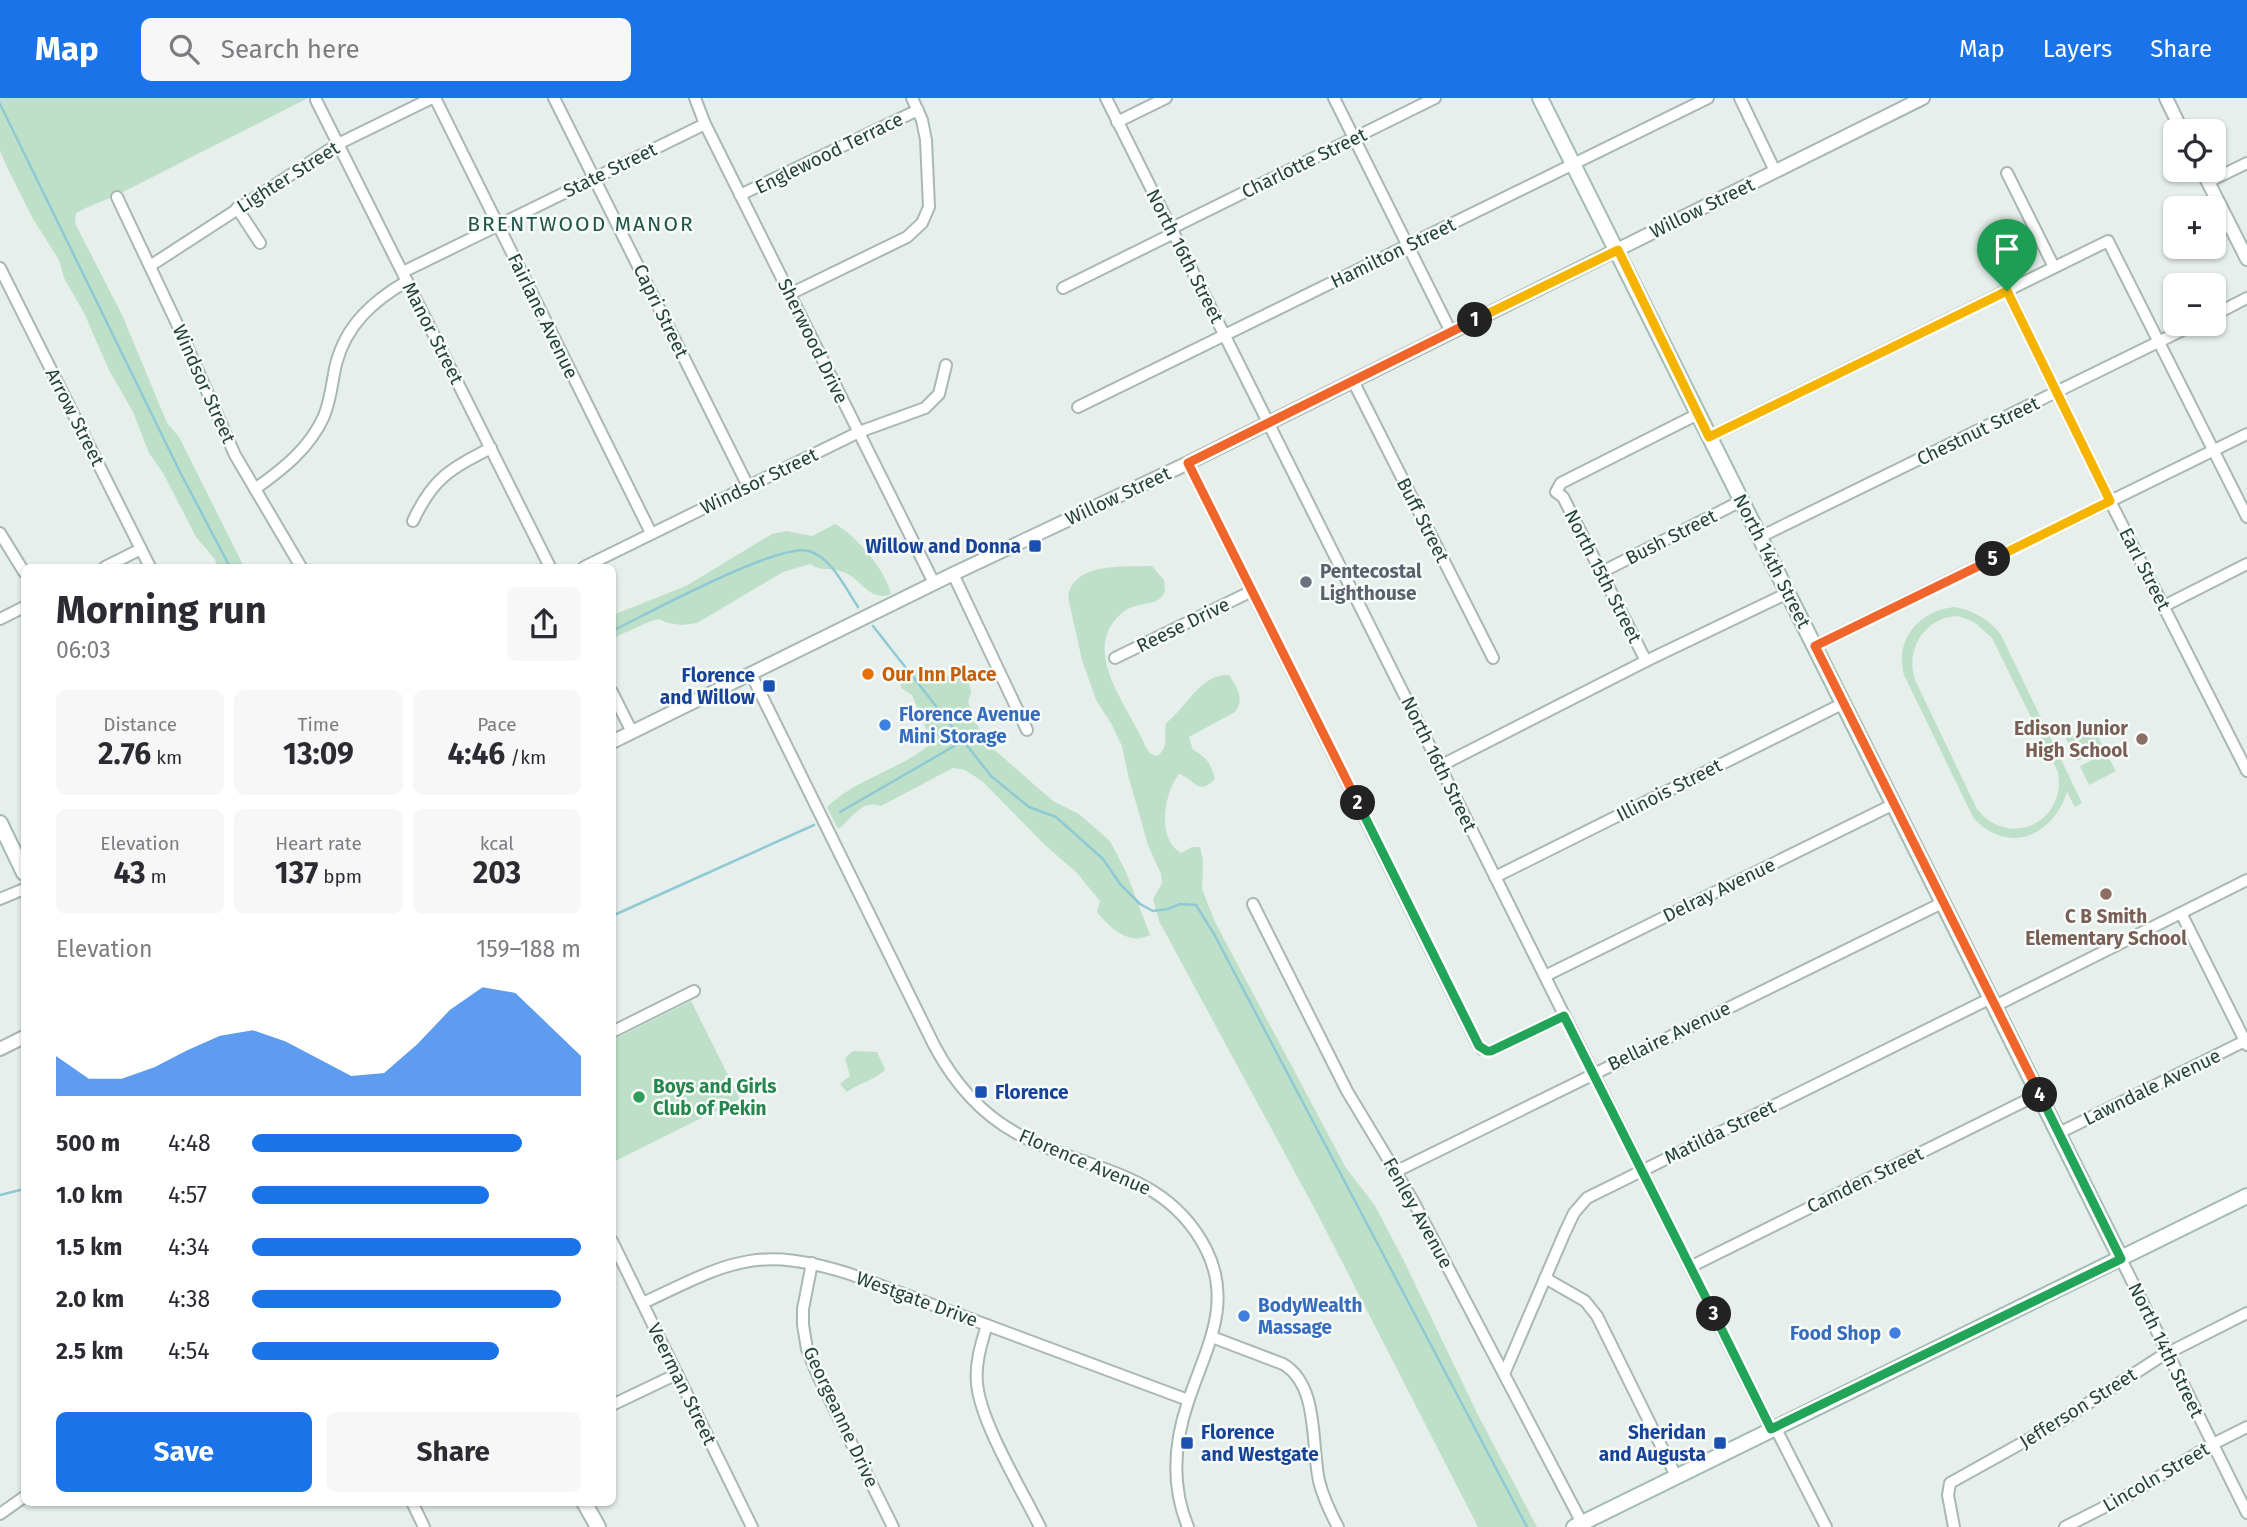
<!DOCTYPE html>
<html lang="en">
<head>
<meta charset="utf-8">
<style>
	:root { --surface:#fff; --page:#f7f7f7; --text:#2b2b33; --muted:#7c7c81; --accent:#1a73e8 }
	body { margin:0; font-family:"Fira Sans",sans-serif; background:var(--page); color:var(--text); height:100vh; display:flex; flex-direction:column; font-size:26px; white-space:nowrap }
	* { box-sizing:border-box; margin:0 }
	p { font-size:23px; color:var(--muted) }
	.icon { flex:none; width:38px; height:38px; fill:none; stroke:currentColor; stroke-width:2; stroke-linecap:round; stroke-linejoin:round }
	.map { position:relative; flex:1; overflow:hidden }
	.details { position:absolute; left:21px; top:466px; width:595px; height:942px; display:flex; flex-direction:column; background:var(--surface); border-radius:10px; box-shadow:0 2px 5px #0004 }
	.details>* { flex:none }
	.fabs { position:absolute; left:2163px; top:21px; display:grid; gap:14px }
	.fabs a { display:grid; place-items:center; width:63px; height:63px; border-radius:10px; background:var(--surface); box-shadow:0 2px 5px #0004; font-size:35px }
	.pin { position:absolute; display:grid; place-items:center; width:60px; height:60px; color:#fff; margin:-72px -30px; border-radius:50% 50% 50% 0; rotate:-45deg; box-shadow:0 0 7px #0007 }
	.pin .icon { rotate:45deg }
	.km { position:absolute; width:35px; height:35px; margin:-18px; border-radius:50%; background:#222; color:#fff; font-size:19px; line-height:35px; text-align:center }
	.round { display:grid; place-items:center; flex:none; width:74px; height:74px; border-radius:10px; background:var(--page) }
	.summary { display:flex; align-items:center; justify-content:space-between; height:119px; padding:0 35px }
	h1 { font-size:38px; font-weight:700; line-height:52px }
	.figures { display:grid; grid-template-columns:repeat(3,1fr); gap:10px; height:119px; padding:7px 35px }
	.figures div { display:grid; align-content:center; border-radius:10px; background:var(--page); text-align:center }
	.figures b { font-size:30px; font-weight:700 }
	.figures small { font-size:19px; font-weight:400 }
	.figures p { font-size:19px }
	.chart { height:196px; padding:14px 35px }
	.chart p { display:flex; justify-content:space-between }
	.chart svg { width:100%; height:126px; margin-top:7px; fill:var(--accent); opacity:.7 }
	.button { display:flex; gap:14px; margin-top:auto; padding:14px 35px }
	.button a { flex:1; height:80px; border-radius:10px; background:var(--accent); color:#fff; font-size:28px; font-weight:700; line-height:80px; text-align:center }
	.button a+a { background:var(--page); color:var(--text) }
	ul { padding:0 35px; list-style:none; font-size:23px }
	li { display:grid; grid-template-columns:112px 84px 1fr; align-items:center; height:52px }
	li i { height:18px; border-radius:9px; background:var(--accent) }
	header { display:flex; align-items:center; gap:42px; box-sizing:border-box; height:98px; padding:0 35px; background:var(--accent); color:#fff }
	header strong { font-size:33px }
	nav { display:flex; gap:38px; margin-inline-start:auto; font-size:24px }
	.search { width:490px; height:63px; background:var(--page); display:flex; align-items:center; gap:18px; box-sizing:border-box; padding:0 24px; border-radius:10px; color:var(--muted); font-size:26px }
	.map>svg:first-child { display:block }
	.green { fill:#bfe0c8; fill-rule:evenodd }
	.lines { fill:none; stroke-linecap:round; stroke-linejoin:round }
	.stream { stroke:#8ec9d4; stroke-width:2.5 }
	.minor-casing { stroke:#a8b8b2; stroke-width:14 }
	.tertiary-casing { stroke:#a8b8b2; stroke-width:16 }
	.secondary-casing { stroke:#a4bbb3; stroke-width:18 }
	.minor { stroke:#fff; stroke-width:10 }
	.tertiary { stroke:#fff; stroke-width:12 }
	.secondary { stroke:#fff; stroke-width:14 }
	.split-1-casing { stroke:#fff; stroke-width:14 }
	.split-2-casing { stroke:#fff; stroke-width:14 }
	.split-3-casing { stroke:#fff; stroke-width:14 }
	.split-4-casing { stroke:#fff; stroke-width:14 }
	.split-5-casing { stroke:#fff; stroke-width:14 }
	.split-6-casing { stroke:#fff; stroke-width:14 }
	.split-1 { stroke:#f5b400; stroke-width:9 }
	.split-2 { stroke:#f0652b; stroke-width:9 }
	.split-3 { stroke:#22a559; stroke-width:9 }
	.split-4 { stroke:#22a559; stroke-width:9 }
	.split-5 { stroke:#f0652b; stroke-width:9 }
	.split-6 { stroke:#f5b400; stroke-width:9 }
	.transit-dot { fill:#1a4fb4; stroke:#f7fbf9; stroke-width:2.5 }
	.worship-dot { fill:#6b7280; stroke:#f7fbf9; stroke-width:2.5 }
	.food-dot { fill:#e8710a; stroke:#f7fbf9; stroke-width:2.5 }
	.shop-dot { fill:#3f7fe0; stroke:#f7fbf9; stroke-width:2.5 }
	.education-dot { fill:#8d6e63; stroke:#f7fbf9; stroke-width:2.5 }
	.leisure-dot { fill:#2e9e5b; stroke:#f7fbf9; stroke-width:2.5 }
	.labels { text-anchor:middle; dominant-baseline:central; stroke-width:5; stroke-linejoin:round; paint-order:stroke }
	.street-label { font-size:19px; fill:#24423a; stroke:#f7fbf9 }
	.transit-label { font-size:19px; font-weight:bold; fill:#164399; stroke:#f7fbf9; text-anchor:end }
	.worship-label { font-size:19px; font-weight:bold; fill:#5b616d; stroke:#f7fbf9; text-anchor:start }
	.food-label { font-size:19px; font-weight:bold; fill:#c56008; stroke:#f7fbf9; text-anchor:start }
	.shop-label { font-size:19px; font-weight:bold; fill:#366cbe; stroke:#f7fbf9; text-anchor:start }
	.education-label { font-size:19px; font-weight:bold; fill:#785e54; stroke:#f7fbf9; text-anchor:end }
	.leisure-label { font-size:19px; font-weight:bold; fill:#27864d; stroke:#f7fbf9; text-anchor:start }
	.neighbourhood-label { font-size:21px; letter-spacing:2px; fill:#1f5548; stroke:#f7fbf9 }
</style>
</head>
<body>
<header>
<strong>Map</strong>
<div class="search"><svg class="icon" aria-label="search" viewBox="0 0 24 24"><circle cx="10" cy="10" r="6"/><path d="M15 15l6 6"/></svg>Search here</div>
<nav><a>Map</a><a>Layers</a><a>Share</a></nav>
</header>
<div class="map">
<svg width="2247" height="1429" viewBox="0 0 2247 1429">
	<rect width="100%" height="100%" fill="#e6efeb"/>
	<g class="green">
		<path d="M0,0H308L121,95C106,102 90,107 76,115L75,125L123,219L167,325L179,339L244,469H218L214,460L196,439L163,375L149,355L133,314L109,272L84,215L64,180L59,162L33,121L7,69L0,53Z"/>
		<path d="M835,426C855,436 887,474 891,496C870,505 861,480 843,474C831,469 823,474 810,466L783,474L697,525L682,527L668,525L659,521L651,523L613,540V517L686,488L772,436L787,433L812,438Z"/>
		<path d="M1152,468L1164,482L1165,494C1163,497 1161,500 1158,502C1147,508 1136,504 1122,515C1077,553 1132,612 1146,650L1151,656L1158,658C1170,646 1163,639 1166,625C1187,609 1201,575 1229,577C1237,589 1245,601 1235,614L1189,639L1193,652C1207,659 1211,666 1215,681C1198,699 1195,681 1179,676C1164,695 1156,741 1181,755L1192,749H1200L1203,762L1202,791L1215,824L1346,1070L1374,1106L1403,1161L1479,1319L1537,1429H1478L1318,1117L1159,823L1153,801L1162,785L1161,776L1148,747L1128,677L1122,648L1112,627L1096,602L1082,562L1068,499C1073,463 1126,469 1152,468Z"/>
		<path d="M1955,509C1974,513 1989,521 2001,537L2082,705L2075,709L2067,694C2053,738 2009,757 1974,721L1904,577C1894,541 1920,512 1955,509ZM1958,518L1974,524L1992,540L2058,674C2067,724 2009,752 1977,711L1915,582C1905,551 1925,519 1958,518Z"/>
		<path d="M917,571L946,578L960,577L969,585L971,594L968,604L976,625L989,647L1053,703L1079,716L1110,743L1126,774L1150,837C1129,848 1110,830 1097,814L1100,803L1077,775L1045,747L982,683L965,672L953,670L881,708C860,701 852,722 838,731L827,709C857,680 900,672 932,645L912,597L901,590C901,577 906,576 917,571Z"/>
		<path d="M2092,627L2104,650L2077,663L2066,640Z"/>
		<path d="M2106,655L2116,673L2089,687L2080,668Z"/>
		<path d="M691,903L740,1001L613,1064V942Z"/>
		<path d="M853,953L877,954L885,971C880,980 857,986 847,994L840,986L850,978L845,960Z"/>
	</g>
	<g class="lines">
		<g class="stream">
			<path d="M0,6L180,374L230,469"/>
			<path d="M873,528L991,678L1029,709L1056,719L1103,761L1120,786L1140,806L1153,813L1168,811L1180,806L1196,807L1214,836L1527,1429"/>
			<path d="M612,533C647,516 779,444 809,453C831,459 846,491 858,509"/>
			<path d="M840,714L963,643"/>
			<path d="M612,818L814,727"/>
			<path d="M0,1097L24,1091"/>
		</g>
		<defs>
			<g id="minor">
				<path d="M435,0L651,435"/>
				<path d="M554,0L748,388"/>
				<path d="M695,0L705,26L934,485"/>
				<path d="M1106,0L1771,1331"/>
				<path d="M1334,0L1451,234"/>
				<path d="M1740,0L1775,73"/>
				<path d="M316,2L550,469"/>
				<path d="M1117,24L1166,0"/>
				<path d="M2007,75L2054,169"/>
				<path d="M2208,84L2247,65"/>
				<path d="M740,97L918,12"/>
				<path d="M117,99L179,230L235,357L301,469"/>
				<path d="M237,110L260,145"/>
				<path d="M1172,130L1435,0"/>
				<path d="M150,168L338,46L432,0"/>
				<path d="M0,170L150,469"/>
				<path d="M403,174L705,26"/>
				<path d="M1063,190L1174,135"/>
				<path d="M2007,193L2110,403L2247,673"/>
				<path d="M790,196L907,139L922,125L929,109L926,42L922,22L912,0"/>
				<path d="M2214,217L2247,200"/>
				<path d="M1353,283L1493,560"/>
				<path d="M1078,309L1708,0"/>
				<path d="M1709,339L2108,143L2247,419"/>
				<path d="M1188,365L1477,945L1482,951L1491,953L1564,918"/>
				<path d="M255,391C283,371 310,350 324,318C331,301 332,283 336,266C346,227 373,203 407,183"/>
				<path d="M413,423C433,380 450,371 491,350"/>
				<path d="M0,435L24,474"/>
				<path d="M1760,439L2195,226"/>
				<path d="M105,469L141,451"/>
				<path d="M584,469L859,334L925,310L939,296L946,267"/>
				<path d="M1600,475L1741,403"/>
				<path d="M953,476L1027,632"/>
				<path d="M2164,508L2247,466"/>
				<path d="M0,521L24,509"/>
				<path d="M1815,548L2247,336"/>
				<path d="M1115,560L1252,493"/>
				<path d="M1646,563L1563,399L1556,394L1561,385L1698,316"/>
				<path d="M751,576L934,947C953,983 980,1015 1016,1035C1086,1074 1165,1071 1206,1151C1234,1206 1205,1252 1188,1304C1174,1345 1171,1388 1188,1429"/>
				<path d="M612,594L632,634"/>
				<path d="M1440,668L1646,563L1788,495"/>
				<path d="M1495,779L1844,605"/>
				<path d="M0,801L24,791"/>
				<path d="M1253,806L1347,993L1412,1101L1582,1425"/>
				<path d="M2181,815L2247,947"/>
				<path d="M1545,878L1894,706"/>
				<path d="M1995,908L2247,782"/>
				<path d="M612,934L694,893"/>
				<path d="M2059,1035L2245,943"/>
				<path d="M1397,1073L1942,805"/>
				<path d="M612,1143L752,1429"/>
				<path d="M2121,1161L2247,1415"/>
				<path d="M812,1165L803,1211V1227L807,1251L819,1280L893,1429"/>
				<path d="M1690,1169L2039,996"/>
				<path d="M1545,1180L1585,1203L1597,1218L1676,1378"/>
				<path d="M643,1205C728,1165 755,1146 850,1176L1188,1302"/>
				<path d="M987,1227C981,1246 975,1266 977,1285C980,1324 1022,1392 1040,1429"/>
				<path d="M1212,1239L1283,1266C1319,1287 1311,1345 1319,1383C1323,1399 1330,1414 1338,1429"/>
				<path d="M1504,1276L1565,1134L1574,1115L1587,1100L1991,900"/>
				<path d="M612,1307L677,1276"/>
				<path d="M1775,1329L1826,1429"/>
				<path d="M412,1404L424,1429"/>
				<path d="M0,1416L24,1399"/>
				<path d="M1954,1429L1948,1397L1950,1385L2056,1326L2160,1259L2247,1215"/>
				<path d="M2065,1429L2130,1396L2213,1346L2247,1329"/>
			</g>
			<g id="tertiary">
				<path d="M2166,0L2182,33"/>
				<path d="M2202,72L2247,161"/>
				<path d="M612,644L953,476L1188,365L1923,0"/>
				<path d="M0,951L24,939"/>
			</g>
			<g id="secondary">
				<path d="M1540,0L2121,1161"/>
				<path d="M0,725L24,775"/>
				<path d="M584,1404L598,1429"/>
				<path d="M1574,1429L2247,1098"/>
			</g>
		</defs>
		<use href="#minor" class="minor-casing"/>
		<use href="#tertiary" class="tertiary-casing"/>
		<use href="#secondary" class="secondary-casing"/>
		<use href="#minor" class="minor"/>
		<use href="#tertiary" class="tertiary"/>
		<use href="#secondary" class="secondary"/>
	</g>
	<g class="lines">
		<defs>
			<path id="split-1" d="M1475,222L1618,152L1709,339L2007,193"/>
			<path id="split-2" d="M1358,705L1188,365L1475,222"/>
			<path id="split-3" d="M1358,705L1479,948L1487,953H1491L1564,918L1714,1216"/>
			<path id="split-4" d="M1714,1216L1771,1331L2121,1161L2040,997"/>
			<path id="split-5" d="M1993,461L1815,548L2040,997"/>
			<path id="split-6" d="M1993,461L2110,403L2007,193"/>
		</defs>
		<use href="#split-1" class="split-1-casing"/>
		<use href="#split-2" class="split-2-casing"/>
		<use href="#split-3" class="split-3-casing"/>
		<use href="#split-4" class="split-4-casing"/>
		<use href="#split-5" class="split-5-casing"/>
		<use href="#split-6" class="split-6-casing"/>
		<use href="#split-1" class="split-1"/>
		<use href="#split-2" class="split-2"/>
		<use href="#split-3" class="split-3"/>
		<use href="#split-4" class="split-4"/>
		<use href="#split-5" class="split-5"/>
		<use href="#split-6" class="split-6"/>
	</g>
	<g class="transit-dot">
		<rect x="1028" y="441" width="14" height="14" rx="3.5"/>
		<rect x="762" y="581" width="14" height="14" rx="3.5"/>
		<rect x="974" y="987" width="14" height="14" rx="3.5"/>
		<rect x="1180" y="1338" width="14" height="14" rx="3.5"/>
		<rect x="1713" y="1338" width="14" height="14" rx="3.5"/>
	</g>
	<circle class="worship-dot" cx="1306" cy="484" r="7"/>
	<circle class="food-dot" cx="868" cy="576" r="7"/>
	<g class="shop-dot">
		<circle cx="885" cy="627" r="7"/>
		<circle cx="1244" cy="1218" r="7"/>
		<circle cx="1895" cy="1235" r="7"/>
	</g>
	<g class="education-dot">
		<circle cx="2142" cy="641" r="7"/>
		<circle cx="2106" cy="796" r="7"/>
	</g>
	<circle class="leisure-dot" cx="639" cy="999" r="7"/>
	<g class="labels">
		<g class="street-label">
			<text transform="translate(829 55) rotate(-26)">Englewood Terrace</text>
			<text transform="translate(1304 65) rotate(-26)">Charlotte Street</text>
			<text transform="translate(610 72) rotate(-26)">State Street</text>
			<text transform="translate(288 79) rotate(-32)">Lighter Street</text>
			<text transform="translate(1702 110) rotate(-26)">Willow Street</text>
			<text transform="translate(1393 155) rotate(-26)">Hamilton Street</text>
			<text transform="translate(1185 158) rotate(63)">North 16th Street</text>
			<text transform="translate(661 213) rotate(64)">Capri Street</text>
			<text transform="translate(543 218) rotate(64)">Fairlane Avenue</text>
			<text transform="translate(433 235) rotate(63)">Manor Street</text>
			<text transform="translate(813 243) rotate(64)">Sherwood Drive</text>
			<text transform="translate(204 286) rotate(66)">Windsor Street</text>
			<text transform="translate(75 319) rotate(63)">Arrow Street</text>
			<text transform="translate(1978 333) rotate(-26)">Chestnut Street</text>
			<text transform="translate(759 383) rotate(-26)">Windsor Street</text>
			<text transform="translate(1118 398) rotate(-25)">Willow Street</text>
			<text transform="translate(1423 422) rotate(63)">Buff Street</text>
			<text transform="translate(1671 439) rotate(-27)">Bush Street</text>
			<text transform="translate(1772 463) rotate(63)">North 14th Street</text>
			<text transform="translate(2145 471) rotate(63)">Earl Street</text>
			<text transform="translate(1603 478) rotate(63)">North 15th Street</text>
			<text transform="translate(1183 527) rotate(-26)">Reese Drive</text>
			<text transform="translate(1439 666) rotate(64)">North 16th Street</text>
			<text transform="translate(1669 692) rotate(-27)">Illinois Street</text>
			<text transform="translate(1719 792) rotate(-26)">Delray Avenue</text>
			<text transform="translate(1669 938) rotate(-26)">Bellaire Avenue</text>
			<text transform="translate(2152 989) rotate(-26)">Lawndale Avenue</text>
			<text transform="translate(1720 1034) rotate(-26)">Matilda Street</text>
			<text transform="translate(1085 1064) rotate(23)">Florence Avenue</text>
			<text transform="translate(1865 1082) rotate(-26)">Camden Street</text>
			<text transform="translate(1418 1115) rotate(61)">Fenley Avenue</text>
			<text transform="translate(917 1201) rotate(20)">Westgate Drive</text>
			<text transform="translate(2166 1252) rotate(64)">North 14th Street</text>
			<text transform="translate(682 1286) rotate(64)">Veerman Street</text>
			<text transform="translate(2078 1310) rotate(-32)">Jefferson Street</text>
			<text transform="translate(841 1319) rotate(65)">Georgeanne Drive</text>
			<text transform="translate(2156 1379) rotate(-30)">Lincoln Street</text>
		</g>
		<g class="transit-label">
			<text x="1021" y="448">Willow and Donna</text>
			<text x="755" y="577">Florence<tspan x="755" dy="22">and Willow</tspan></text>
			<text x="995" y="994" text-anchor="start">Florence</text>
			<text x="1201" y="1334" text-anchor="start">Florence<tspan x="1201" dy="22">and Westgate</tspan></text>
			<text x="1706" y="1334">Sheridan<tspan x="1706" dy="22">and Augusta</tspan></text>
		</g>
		<g class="worship-label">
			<text x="1320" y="473">Pentecostal<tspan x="1320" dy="22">Lighthouse</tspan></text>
		</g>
		<g class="food-label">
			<text x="882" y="576">Our Inn Place</text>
		</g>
		<g class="shop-label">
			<text x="899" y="616">Florence Avenue<tspan x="899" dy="22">Mini Storage</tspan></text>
			<text x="1258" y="1207">BodyWealth<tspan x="1258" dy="22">Massage</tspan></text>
			<text x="1881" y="1235" text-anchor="end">Food Shop</text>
		</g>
		<g class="education-label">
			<text x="2128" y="630">Edison Junior<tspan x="2128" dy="22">High School</tspan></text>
			<text x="2106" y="818" text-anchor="middle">C B Smith<tspan x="2106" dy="22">Elementary School</tspan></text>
		</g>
		<g class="leisure-label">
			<text x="653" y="988">Boys and Girls<tspan x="653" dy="22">Club of Pekin</tspan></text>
		</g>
		<g class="neighbourhood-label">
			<text x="581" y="126">BRENTWOOD MANOR</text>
		</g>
	</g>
</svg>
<div class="fabs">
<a><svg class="icon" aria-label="locate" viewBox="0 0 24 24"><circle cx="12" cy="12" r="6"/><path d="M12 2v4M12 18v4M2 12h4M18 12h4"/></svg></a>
<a>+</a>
<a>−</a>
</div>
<div class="pin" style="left:2007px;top:193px;background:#1e9e55"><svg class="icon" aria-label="arrive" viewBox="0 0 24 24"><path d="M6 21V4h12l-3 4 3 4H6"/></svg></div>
<b class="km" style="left:1475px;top:222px">1</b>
<b class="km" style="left:1358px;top:705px">2</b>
<b class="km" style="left:1714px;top:1216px">3</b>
<b class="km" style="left:2040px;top:997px">4</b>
<b class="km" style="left:1993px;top:461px">5</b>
<section class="details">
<div class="summary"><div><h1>Morning run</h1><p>06:03</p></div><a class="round"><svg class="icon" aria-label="share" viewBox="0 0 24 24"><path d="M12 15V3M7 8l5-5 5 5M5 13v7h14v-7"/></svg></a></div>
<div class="figures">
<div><p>Distance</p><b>2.76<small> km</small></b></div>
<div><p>Time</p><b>13:09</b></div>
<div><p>Pace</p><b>4:46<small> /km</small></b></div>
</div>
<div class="figures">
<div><p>Elevation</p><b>43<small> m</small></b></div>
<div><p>Heart rate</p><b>137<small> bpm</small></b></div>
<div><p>kcal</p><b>203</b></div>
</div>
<div class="chart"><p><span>Elevation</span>159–188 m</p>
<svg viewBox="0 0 160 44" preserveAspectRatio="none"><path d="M0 44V30L10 38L20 38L30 34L40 28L50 23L60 21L70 25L80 31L90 37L100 36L110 26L120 14L130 6L140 8L150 19L160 30V44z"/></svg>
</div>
<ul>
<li><b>500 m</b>4:48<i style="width:82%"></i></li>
<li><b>1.0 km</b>4:57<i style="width:72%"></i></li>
<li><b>1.5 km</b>4:34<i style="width:100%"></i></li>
<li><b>2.0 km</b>4:38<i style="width:94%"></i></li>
<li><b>2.5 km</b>4:54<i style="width:75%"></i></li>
</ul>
<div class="button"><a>Save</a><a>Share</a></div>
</section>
</div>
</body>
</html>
